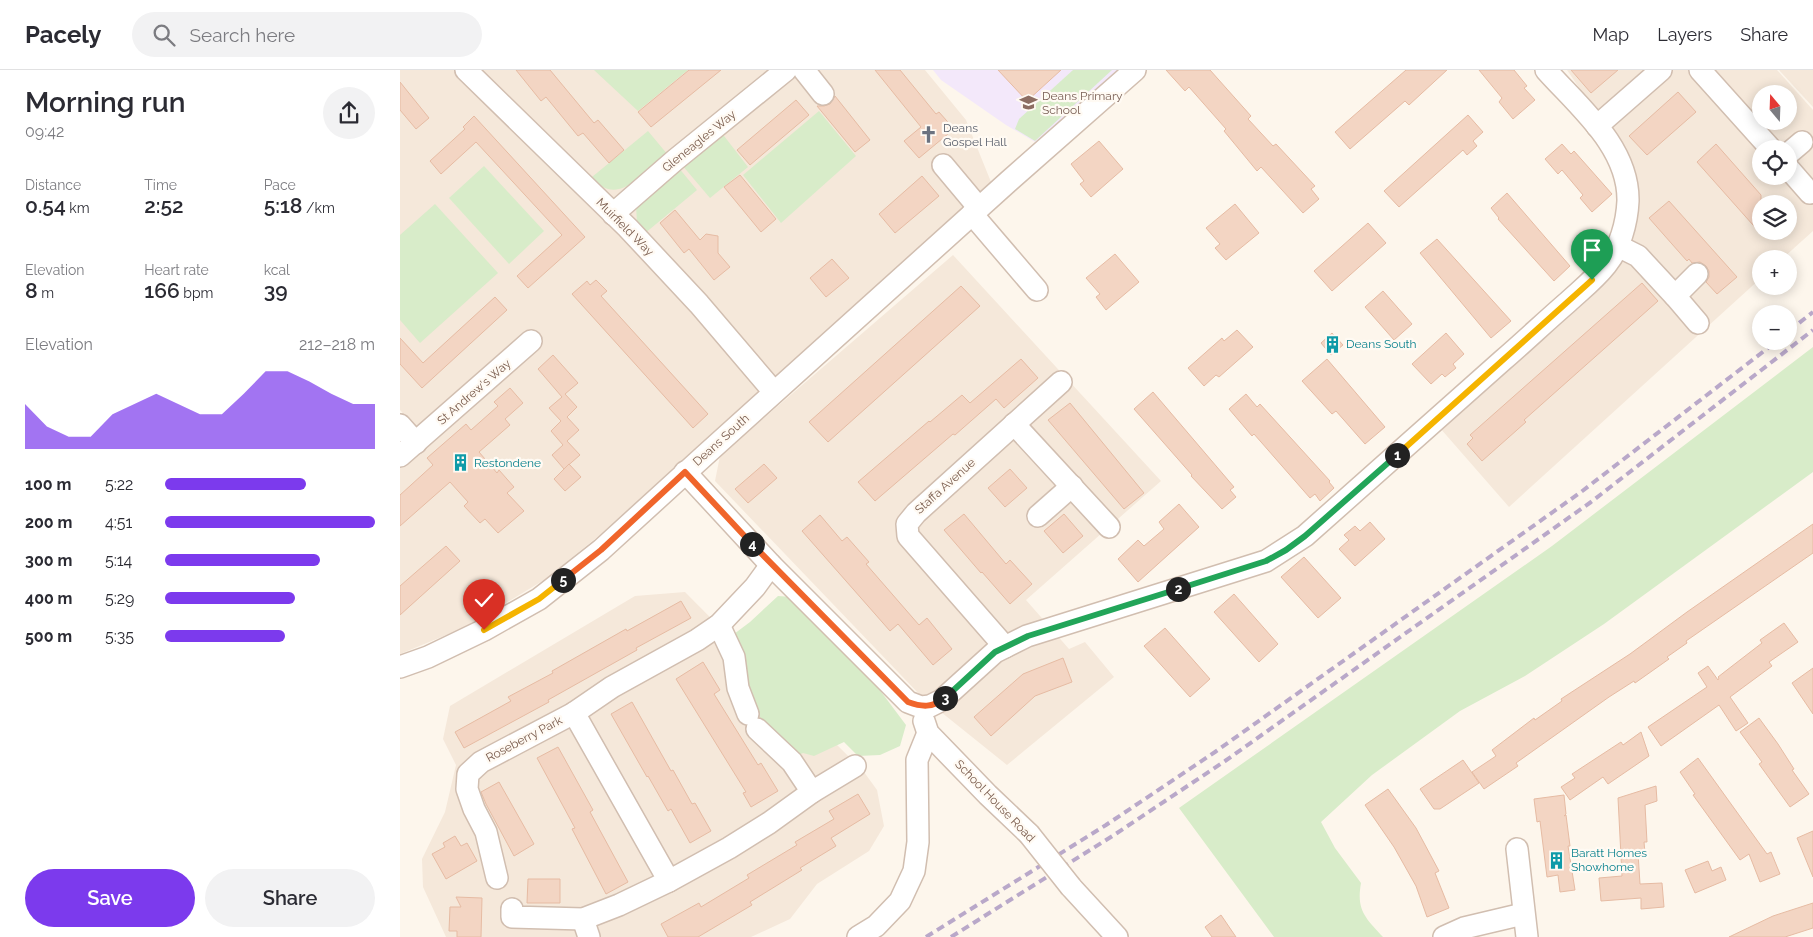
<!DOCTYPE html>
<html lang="en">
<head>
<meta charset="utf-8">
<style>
	:root { --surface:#fff; --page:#f2f2f3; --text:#2b2b33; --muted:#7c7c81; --line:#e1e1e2; --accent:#7c3aed }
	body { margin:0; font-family:Raleway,sans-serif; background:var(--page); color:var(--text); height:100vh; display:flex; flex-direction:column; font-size:19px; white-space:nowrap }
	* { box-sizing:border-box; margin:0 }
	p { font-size:16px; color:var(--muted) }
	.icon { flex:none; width:28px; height:28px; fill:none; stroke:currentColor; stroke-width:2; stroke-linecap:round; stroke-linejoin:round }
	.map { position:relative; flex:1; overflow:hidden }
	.panel { display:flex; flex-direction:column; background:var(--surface); width:400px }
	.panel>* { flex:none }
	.needle { width:32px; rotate:341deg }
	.buttons { position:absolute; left:1352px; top:15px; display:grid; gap:10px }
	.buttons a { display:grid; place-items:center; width:45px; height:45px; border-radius:50%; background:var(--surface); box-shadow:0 2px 12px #0003; font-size:25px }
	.pin { position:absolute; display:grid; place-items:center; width:42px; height:42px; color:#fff; margin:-51px -21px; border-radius:50% 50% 50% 0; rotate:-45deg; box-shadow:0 0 5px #0007 }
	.pin .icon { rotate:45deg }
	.km { position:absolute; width:25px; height:25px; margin:-12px; border-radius:50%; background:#222; color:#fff; font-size:14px; line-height:25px; text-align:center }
	.round { display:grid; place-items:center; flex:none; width:52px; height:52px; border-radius:26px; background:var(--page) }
	.summary { display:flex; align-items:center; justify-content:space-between; height:85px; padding:0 25px }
	h1 { font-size:28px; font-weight:600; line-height:38px }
	.figures { display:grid; grid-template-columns:repeat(3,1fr); gap:8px; height:85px; padding:5px 25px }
	.figures div { display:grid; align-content:center }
	.figures b { font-size:21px; font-weight:600 }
	.figures small { font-size:14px; font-weight:400 }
	.figures p { font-size:14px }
	.chart { height:140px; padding:10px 25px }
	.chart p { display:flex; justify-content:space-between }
	.chart svg { width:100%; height:90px; margin-top:5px; fill:var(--accent); opacity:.7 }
	.button { display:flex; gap:10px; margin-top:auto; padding:10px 25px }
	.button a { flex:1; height:58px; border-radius:30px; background:var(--accent); color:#fff; font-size:20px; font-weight:600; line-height:58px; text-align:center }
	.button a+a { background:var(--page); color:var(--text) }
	ul { padding:0 25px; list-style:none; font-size:16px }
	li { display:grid; grid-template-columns:80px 60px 1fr; align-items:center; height:38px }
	li i { height:12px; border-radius:6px; background:var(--accent) }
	header { display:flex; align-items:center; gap:30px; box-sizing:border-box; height:70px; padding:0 25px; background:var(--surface); border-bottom:1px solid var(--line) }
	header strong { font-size:24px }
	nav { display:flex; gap:28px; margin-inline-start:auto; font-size:18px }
	.search { width:350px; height:45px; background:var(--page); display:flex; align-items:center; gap:12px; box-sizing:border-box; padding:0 18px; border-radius:28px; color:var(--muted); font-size:19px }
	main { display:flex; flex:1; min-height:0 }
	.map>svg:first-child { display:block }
	.residential { fill:#f5e8da; fill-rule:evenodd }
	.education { fill:#f3e8fa }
	.green { fill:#d8ecc9 }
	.building { fill:#f3d5c3; stroke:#e6bba3 }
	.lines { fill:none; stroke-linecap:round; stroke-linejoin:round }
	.minor-casing { stroke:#d1beb0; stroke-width:24 }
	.minor { stroke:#fff; stroke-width:21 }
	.rail { stroke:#b9a8c9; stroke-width:4; stroke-dasharray:8 5; stroke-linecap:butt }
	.minor-bridge-casing { stroke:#d1beb0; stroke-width:24; stroke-linecap:butt }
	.minor-bridge { stroke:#fff; stroke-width:21 }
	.split-1-casing { stroke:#fff; stroke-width:10 }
	.split-2-casing { stroke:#fff; stroke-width:10 }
	.split-3-casing { stroke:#fff; stroke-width:10 }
	.split-4-casing { stroke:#fff; stroke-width:10 }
	.split-5-casing { stroke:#fff; stroke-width:10 }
	.split-6-casing { stroke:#fff; stroke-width:10 }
	.split-1 { stroke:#f5b400; stroke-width:6 }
	.split-2 { stroke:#22a559; stroke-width:6 }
	.split-3 { stroke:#22a559; stroke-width:6 }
	.split-4 { stroke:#f0652b; stroke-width:6 }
	.split-5 { stroke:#f0652b; stroke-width:6 }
	.split-6 { stroke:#f5b400; stroke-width:6 }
	.labels { text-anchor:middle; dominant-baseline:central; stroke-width:4.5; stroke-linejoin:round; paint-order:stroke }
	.education-label { font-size:12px; fill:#785e54; stroke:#fffaf3; text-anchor:start }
	.worship-label { font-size:12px; fill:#5b616d; stroke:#fffaf3; text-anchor:start }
	.street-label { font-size:12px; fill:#7a5c4d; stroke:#fffaf3 }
	.culture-label { font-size:12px; fill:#0d838f; stroke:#fffaf3; text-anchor:start }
</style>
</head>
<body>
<header>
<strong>Pacely</strong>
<div class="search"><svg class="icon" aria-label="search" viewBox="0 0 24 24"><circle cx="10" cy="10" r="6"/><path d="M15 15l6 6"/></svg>Search here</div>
<nav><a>Map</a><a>Layers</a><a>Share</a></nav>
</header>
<main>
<section class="panel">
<div class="summary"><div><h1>Morning run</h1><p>09:42</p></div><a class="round"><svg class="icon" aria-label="share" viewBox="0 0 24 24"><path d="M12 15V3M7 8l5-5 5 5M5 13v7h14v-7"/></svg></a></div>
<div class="figures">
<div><p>Distance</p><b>0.54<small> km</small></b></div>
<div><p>Time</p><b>2:52</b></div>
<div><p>Pace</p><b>5:18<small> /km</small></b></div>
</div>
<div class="figures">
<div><p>Elevation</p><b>8<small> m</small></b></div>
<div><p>Heart rate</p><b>166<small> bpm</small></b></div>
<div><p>kcal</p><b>39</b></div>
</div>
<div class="chart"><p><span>Elevation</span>212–218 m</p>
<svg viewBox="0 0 160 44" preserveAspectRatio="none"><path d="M0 44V22L10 33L20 38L30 38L40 27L50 22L60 17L70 22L80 27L90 27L100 17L110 6L120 6L130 11L140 17L150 22L160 22V44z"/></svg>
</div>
<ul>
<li><b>100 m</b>5:22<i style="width:67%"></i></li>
<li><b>200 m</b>4:51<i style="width:100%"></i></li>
<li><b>300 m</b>5:14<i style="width:74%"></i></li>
<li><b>400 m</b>5:29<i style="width:62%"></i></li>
<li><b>500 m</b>5:35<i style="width:57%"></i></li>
</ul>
<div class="button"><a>Save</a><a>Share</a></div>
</section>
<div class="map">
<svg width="1413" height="867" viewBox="0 0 1413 867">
	<rect width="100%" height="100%" fill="#fdf6ec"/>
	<g class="residential">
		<path d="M0,0H525L566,50L591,112L206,460L144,510L68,556L0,584V397L29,373L0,340Z"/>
		<path d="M1167,0H1377L1413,40V161L1382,189H1361V208L1109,437L1040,358L1205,211L1238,149L1227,88ZM1361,24H1389V51H1361ZM1361,79H1389V106H1361ZM1361,134H1389V161H1361Z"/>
		<path d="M1379,0H1413V37Z"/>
		<path d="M553,185L761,411L626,530L669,579L685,572L714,607L607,695L521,626L315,411L320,386Z"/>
		<path d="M285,522L464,702L477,720L484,756L469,781L417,814L390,849L351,867H46L23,817L22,789L45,742L56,695L43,669L50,636L235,526Z"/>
	</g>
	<path class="education" d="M533,0H721L635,72L606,55L541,10Z"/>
	<g class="green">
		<path d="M194,0H288L238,41Z"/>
		<path d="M673,0H712L635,71L615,59L619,49Z"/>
		<path d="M419,41L456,86L381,153L343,105Z"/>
		<path d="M248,61L268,85C254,96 226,125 208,119C202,118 196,111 192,107Z"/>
		<path d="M321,62L348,97L310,128L282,95Z"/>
		<path d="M84,96L144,161L109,194L49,128Z"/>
		<path d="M278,97L297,120L244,164L237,153L236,135Z"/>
		<path d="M35,134L98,203L20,273L0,250V165Z"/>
		<path d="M1413,277V402L1204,554L1125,606L1060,641L972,705L921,752L935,778L961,813C956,841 966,848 983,867H874L779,738L1152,476Z"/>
		<path d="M378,526L392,527L479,619L506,655L500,676L480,685L458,686L444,672L414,686L403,683L396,686L372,666L348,628L330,567L350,552Z"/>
	</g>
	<g class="building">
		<path d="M116,0H150L194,53L198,50L224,80L209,93L183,63L178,66L146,27L141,31Z"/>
		<path d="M289,0H321L251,57L238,42Z"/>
		<path d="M475,0H500L536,44L539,42L554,59L519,88L504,71L521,57Z"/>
		<path d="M598,0H661L627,31Z"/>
		<path d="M766,0H810L851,46L848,49L873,76L876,74L915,116L911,119L919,129L903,143L861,97L857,101L824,61L826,59L789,17L785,21Z"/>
		<path d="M1006,0H1047L1009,35L1005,31L950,79L935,62Z"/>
		<path d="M1079,0H1114L1127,16L1124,18L1135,30L1113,49L1099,32L1102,28Z"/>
		<path d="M1171,0H1218L1191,23Z"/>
		<path d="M0,12L29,48L16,59L0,40Z"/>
		<path d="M1278,22L1296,42L1247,85L1229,66Z"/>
		<path d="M435,26L470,70L455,82L417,36H424L430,34Z"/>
		<path d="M396,30L409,45L350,95L337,80Z"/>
		<path d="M1068,45L1083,62L1073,71L1077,76L1067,85L1063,80L999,137L984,121Z"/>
		<path d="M74,46L185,167L128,218L117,206L162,165L76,72L41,104L30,91L65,59L63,57Z"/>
		<path d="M699,71L723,99L691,127L680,114L684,111L671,94Z"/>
		<path d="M1162,74L1171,84L1174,81L1212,124L1192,142L1180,128L1183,125L1162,100L1158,104L1145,89Z"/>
		<path d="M1316,74L1361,125V164L1297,92Z"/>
		<path d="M340,105L376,149L361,162L324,117Z"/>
		<path d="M522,106L539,126L495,163L479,144Z"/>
		<path d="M1107,123L1170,196L1154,211L1098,149L1099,148L1091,138Z"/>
		<path d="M1269,131L1337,207L1317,224L1306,212L1309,207V201L1306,196L1300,192L1292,193L1289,189L1287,191L1249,148Z"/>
		<path d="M835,134L859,163L826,190L815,178L820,174L806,158Z"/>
		<path d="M275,140L300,170L306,164L318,166V183L330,197L314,210L289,179L284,183L260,153Z"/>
		<path d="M968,153L986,173L932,221L914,201Z"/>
		<path d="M1037,169L1111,251L1091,268L1020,183Z"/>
		<path d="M715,184L739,212L706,240L696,227L700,224L686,208Z"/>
		<path d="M432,189L449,208L426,227L410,208Z"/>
		<path d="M196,210L207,221L201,226L308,344L293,358L172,224L187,211L190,215Z"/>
		<path d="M1242,213L1258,231L1124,350L1126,352L1082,391L1067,374L1073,368L1070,365Z"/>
		<path d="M561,216L580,236L428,372L409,352Z"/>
		<path d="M983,221L1012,254L994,270L965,237Z"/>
		<path d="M95,227L107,240L22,318L0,294V268L23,293Z"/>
		<path d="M837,260L853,277L819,307L816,305L804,316L788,298L822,268L824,271Z"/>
		<path d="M932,263L943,275L931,285L921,273Z"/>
		<path d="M1046,263L1064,284L1053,294L1056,298L1045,307L1042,304L1031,314L1012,294Z"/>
		<path d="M153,285L178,313L165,324L177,337L167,347L179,360L167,371L180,385L164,399L152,385L163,375L151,361L161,351L149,338L162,327L138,299Z"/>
		<path d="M621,289L638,308L604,338L596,329L555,365L553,364L475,431L458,412L529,351L530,352L562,325L570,333Z"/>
		<path d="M927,289L985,357L965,374L936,341L932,344L902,311Z"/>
		<path d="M110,318L123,333L105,349L110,355L79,382L97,403L99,400L114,417L107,423L124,441L98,463L85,449L80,453L64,436L68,432L50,412L0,456V425L33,395L27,388L66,354L71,360L98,336L94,332Z"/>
		<path d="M753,322L834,417L830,420L836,427L822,439L791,406L792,405L734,339Z"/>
		<path d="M846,324L857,337L860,334L930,411L929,412L934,418L920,431L915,424L910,428L854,364L852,366L829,339Z"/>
		<path d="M670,333L744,423L724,439L648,350Z"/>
		<path d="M169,394L181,407L165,421L154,409Z"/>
		<path d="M364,394L377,408L348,433L335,419Z"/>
		<path d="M610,399L627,418L605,437L588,418Z"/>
		<path d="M779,434L799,457L738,512L718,489L738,470L744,476L764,459L759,452Z"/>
		<path d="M564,444L606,494L610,490L632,514L610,534L582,502L581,503L544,460Z"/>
		<path d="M664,444L683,466L663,483L644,461Z"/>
		<path d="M420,445L442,471L447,467L469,492L466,494L519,555L527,548L552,579L533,595L498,554L490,561L402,461Z"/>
		<path d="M970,452L985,469L955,496L939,479L949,470L944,465L955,456L960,461Z"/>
		<path d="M1413,454V483L1286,571L1287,573L1267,587L1269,589L1235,613L1234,611L1209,627L1116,693L1118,696L1084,719L1072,702L1096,686L1092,680L1134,648L1135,650L1162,631L1161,629L1230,584L1287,542Z"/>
		<path d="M46,476L60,491L0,545V516Z"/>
		<path d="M904,487L941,528L918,548L881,507Z"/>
		<path d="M834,524L878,574L859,592L814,542Z"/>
		<path d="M281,531L291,548L236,578L237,580L148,630L149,632L64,678L55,662L111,631L108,627L153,603L152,601L226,559L227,561Z"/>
		<path d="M1384,553L1398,572L1369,592L1372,596L1330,627L1348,653L1336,661L1319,635L1261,676L1248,657L1307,617L1298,603L1308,596L1318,610L1319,608L1318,607L1327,600L1362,573L1360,570Z"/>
		<path d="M765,558L810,609L790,627L744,576Z"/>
		<path d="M663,588L672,612L635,626L591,666L574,647L623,604Z"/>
		<path d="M303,592L320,620L314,624L358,695L361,693L378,721L351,737L343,723L346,722L276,609Z"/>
		<path d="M1413,598V644L1392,613Z"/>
		<path d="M232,632L271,701L273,700L292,734L295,733L311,761L290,773L271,739L268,741L248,706L247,707L211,644Z"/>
		<path d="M1359,648L1378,674L1394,699L1392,700L1409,724L1390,737L1359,694L1362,692L1340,662Z"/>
		<path d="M1241,662L1249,686L1208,714L1203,707L1170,730L1161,717L1175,708L1172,704L1221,672L1223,675Z"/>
		<path d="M158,677L193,740L190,742L228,812L206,824L172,759L175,758L137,688Z"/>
		<path d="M1298,688L1367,784L1371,782L1380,804L1360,812L1349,784L1340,790L1293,725L1295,724L1280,702Z"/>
		<path d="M1063,690L1079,713L1040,739H1034L1020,719Z"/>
		<path d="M99,712L134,774L114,786L86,734L81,722Z"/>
		<path d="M1256,716L1257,731L1245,735L1247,772H1244L1245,783H1238L1240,814L1262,813L1264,837L1241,839V828L1201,831L1199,808L1222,806L1218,728Z"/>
		<path d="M988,719L1016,758L1039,801L1035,803L1049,838L1027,847L1016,816L994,777L965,735Z"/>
		<path d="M458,724L470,744L431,768L436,776L400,798L402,800L350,832L352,835L298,867H268L261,854L299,833L301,837L349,808L347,805L397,775L395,772L434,749L429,741Z"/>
		<path d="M1164,725L1166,744L1164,746L1166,745L1170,776H1168L1175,820L1160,822L1158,805L1147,807L1140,751L1137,752L1134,729Z"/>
		<path d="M1413,761V807L1397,768Z"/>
		<path d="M55,766L61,776L67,773L77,791L46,809L32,784L45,777L43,773Z"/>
		<path d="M1308,791L1312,801L1321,797L1326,810L1295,823L1285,800Z"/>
		<path d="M128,809H160V833H127Z"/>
		<path d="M56,827L82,828L81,867H57V861H49L50,837H61Z"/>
		<path d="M1413,833V858L1385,867H1329L1373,846Z"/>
		<path d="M821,845L836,867H812L805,857Z"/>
	</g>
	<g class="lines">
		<defs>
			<g id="minor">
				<path d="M66,0L228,158L299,234L374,322"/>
				<path d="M404,0L423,24"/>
				<path d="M1300,0L1371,79"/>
				<path d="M1197,56L1261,0"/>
				<path d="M1389,83L1402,72"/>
				<path d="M543,95L579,138"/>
				<path d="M1389,99L1410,123"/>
				<path d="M213,144L275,90L386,0"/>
				<path d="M572,144L637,220"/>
				<path d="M1218,176L1238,186L1275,226L1298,253"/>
				<path d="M1275,226L1297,204"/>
				<path d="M614,354L709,457"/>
				<path d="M0,355L16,373"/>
				<path d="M0,386L131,271"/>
				<path d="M285,402L371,495L508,632L521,637L530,636L542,630L595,582L627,566L866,491L905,466C971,408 1037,349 1103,290C1125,271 1146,251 1168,232C1181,220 1195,209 1206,195C1220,178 1227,153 1228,131C1229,77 1179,37 1146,0"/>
				<path d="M638,446L672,416"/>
				<path d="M319,555L334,587L338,618L348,644"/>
				<path d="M605,577L508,466L507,454L516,443L661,312"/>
				<path d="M0,597L28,587L84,560L139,529L201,480L304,386L609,111L735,0"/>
				<path d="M174,643L269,811L329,778L369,753L412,722L455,696"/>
				<path d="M524,651L528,663L588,725L629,764"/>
				<path d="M357,659L392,692L412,722"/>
				<path d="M1117,779L1127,867"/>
				<path d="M97,808L86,762L74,739L67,719L68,704L81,692L174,643L212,617L297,570L319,555L355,517L371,495"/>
				<path d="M671,817L717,867"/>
				<path d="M112,839V847L183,849L219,835L269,811"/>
				<path d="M183,849L189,867"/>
				<path d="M458,867L476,856L500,831L514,801L518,772L517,690L528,663"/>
				<path d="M1044,867L1064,858L1123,844"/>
			</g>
		</defs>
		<use href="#minor" class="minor-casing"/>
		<use href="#minor" class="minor"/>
		<g class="rail">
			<path d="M1389,261L1413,242"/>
			<path d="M526,867L706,755L815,682L1181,422L1377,271"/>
			<path d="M551,867L714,765L825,691L1191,432L1413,260"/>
		</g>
		<defs>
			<path id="minor-bridge" d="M629,764L671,817"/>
		</defs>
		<use href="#minor-bridge" class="minor-bridge-casing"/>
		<use href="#minor-bridge" class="minor-bridge"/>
	</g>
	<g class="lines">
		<defs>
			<path id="split-1" d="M997,385L1192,210"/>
			<path id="split-2" d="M778,519L866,491L886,480L905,466L997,385"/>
			<path id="split-3" d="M545,628L595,582L628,566L778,519"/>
			<path id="split-4" d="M352,474L508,632C522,637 532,638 545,628"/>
			<path id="split-5" d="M163,510L201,480L285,402L352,474"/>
			<path id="split-6" d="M84,560L139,529L163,510"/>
		</defs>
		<use href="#split-1" class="split-1-casing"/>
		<use href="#split-2" class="split-2-casing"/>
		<use href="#split-3" class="split-3-casing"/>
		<use href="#split-4" class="split-4-casing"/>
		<use href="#split-5" class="split-5-casing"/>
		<use href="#split-6" class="split-6-casing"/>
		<use href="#split-1" class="split-1"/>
		<use href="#split-2" class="split-2"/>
		<use href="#split-3" class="split-3"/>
		<use href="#split-4" class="split-4"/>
		<use href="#split-5" class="split-5"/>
		<use href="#split-6" class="split-6"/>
	</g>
	<defs>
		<symbol id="school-bare" viewBox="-9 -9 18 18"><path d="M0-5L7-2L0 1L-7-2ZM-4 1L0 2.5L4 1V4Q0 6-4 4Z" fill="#8d6e63" stroke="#fffaf3" stroke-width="2.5" paint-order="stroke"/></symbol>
		<symbol id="church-bare" viewBox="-9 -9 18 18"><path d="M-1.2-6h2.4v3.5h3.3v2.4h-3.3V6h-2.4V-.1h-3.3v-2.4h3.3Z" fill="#6b7280" stroke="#fffaf3" stroke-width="2.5" paint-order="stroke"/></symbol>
		<symbol id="building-bare" viewBox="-9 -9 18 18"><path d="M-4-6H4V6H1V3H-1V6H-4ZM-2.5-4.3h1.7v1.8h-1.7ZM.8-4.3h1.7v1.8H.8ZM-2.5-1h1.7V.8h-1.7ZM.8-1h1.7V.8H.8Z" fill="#0f9aa8" stroke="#fffaf3" stroke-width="2.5" paint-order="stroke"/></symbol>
	</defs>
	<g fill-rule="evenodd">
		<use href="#school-bare" x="616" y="20" width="25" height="25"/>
		<use href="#church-bare" x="516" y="52" width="25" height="25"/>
		<use href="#building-bare" x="920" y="262" width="25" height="25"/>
		<use href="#building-bare" x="48" y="380" width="25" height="25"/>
		<use href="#building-bare" x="1144" y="778" width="25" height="25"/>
	</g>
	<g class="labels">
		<g class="education-label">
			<text x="642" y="26">Deans Primary<tspan x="642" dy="14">School</tspan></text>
		</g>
		<g class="worship-label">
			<text x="543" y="58">Deans<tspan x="543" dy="14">Gospel Hall</tspan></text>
		</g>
		<g class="street-label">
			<text transform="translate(299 71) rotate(-39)">Gleneagles Way</text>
			<text transform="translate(225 157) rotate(45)">Muirfield Way</text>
			<text transform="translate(74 322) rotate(-41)">St Andrew's Way</text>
			<text transform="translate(321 370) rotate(-42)">Deans South</text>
			<text transform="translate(545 416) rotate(-42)">Staffa Avenue</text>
			<text transform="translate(124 669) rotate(-28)">Roseberry Park</text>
			<text transform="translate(595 731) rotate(46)">School House Road</text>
		</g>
		<g class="culture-label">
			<text x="946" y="274">Deans South</text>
			<text x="74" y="393">Restondene</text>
			<text x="1171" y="783">Baratt Homes<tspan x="1171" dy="14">Showhome</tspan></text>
		</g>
	</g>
</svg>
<div class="buttons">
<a><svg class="needle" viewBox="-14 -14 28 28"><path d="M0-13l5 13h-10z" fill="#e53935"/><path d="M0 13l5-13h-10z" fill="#7c7c81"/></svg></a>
<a><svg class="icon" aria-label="locate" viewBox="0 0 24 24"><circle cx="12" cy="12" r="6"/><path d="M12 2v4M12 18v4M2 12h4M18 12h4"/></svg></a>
<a><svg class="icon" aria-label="layers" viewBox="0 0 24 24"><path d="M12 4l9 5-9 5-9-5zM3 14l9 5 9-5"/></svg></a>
<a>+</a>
<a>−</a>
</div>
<div class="pin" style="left:1192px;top:210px;background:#1e9e55"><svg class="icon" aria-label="arrive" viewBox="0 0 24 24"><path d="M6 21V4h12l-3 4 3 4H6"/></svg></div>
<div class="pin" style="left:84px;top:560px;background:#d93025"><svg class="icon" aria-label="check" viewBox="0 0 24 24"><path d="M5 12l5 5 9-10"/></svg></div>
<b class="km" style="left:997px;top:385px">1</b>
<b class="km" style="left:778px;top:519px">2</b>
<b class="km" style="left:545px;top:628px">3</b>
<b class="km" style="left:352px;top:474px">4</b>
<b class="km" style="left:163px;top:510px">5</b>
</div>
</main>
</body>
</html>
